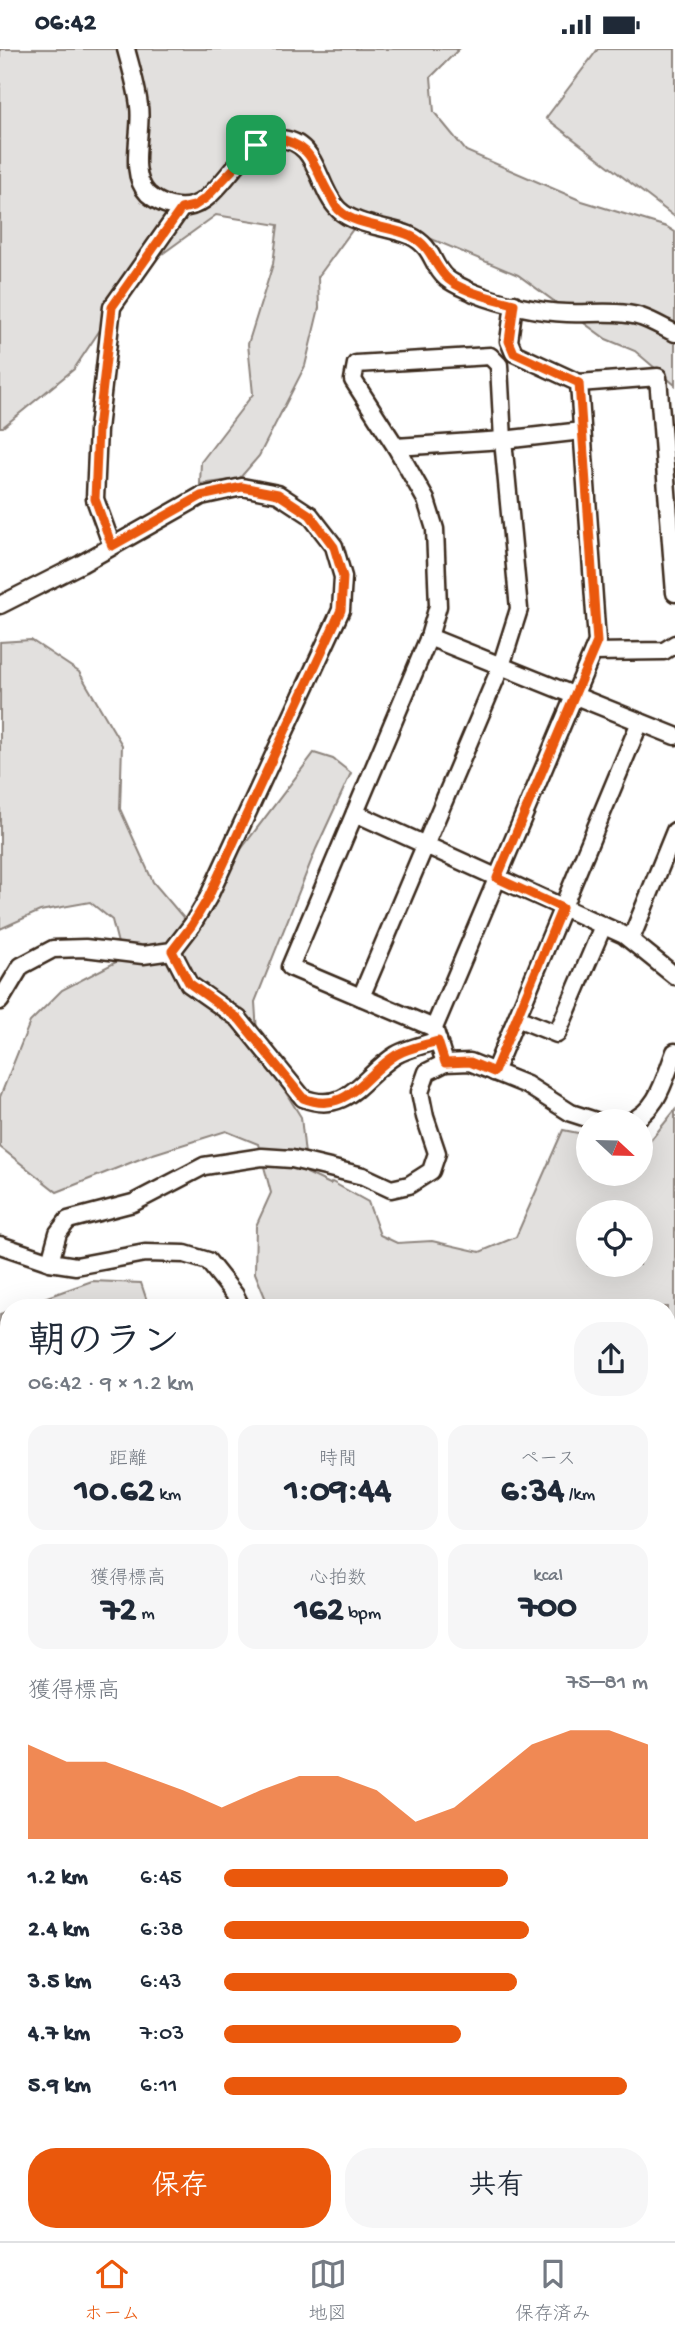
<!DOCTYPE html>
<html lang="ja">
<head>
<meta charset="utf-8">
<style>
	:root { --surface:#fff; --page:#f6f6f7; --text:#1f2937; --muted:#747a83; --line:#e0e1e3; --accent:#ea580c }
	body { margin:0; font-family:"Gochi Hand","Klee One",sans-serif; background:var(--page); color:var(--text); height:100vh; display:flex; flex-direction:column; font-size:26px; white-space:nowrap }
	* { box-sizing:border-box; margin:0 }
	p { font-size:23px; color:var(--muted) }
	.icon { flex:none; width:38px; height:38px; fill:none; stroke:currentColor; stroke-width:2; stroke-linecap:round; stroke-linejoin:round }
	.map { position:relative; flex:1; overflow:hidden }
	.sheet { position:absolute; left:0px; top:1250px; width:676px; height:943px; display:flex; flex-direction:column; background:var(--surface); border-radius:28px 28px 0 0; box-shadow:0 7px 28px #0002 }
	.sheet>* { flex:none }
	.needle { width:46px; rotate:112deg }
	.tools { position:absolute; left:576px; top:1060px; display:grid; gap:14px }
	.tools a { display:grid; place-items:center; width:77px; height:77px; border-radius:50%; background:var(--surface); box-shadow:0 7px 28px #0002; font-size:35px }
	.pin { position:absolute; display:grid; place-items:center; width:60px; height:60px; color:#fff; margin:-30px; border-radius:14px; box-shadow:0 4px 10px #0006 }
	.round { display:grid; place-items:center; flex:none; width:74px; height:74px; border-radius:28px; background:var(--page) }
	.head { display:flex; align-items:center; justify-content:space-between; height:119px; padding:0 28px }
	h1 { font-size:38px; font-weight:700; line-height:52px }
	.metrics { display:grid; grid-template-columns:repeat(3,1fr); gap:10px; height:119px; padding:7px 28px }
	.metrics div { display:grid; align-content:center; border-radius:18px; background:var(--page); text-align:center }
	.metrics b { font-size:35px; font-weight:700 }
	.metrics small { font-size:19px; font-weight:400 }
	.metrics p { font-size:19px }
	.chart { height:196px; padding:14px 28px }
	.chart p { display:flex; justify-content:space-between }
	.chart svg { width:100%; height:126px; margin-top:7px; fill:var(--accent); opacity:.7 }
	.action { display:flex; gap:14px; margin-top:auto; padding:14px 28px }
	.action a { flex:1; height:80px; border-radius:28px; background:var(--accent); color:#fff; font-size:28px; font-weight:700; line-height:80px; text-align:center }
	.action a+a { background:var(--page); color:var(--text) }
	ul { padding:0 28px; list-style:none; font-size:23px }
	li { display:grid; grid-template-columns:112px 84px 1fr; align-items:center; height:52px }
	li i { height:18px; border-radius:9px; background:var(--accent) }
	.status { display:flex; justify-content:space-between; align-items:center; height:49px; padding:0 35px; background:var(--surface); direction:ltr }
	.status svg { height:19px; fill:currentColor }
	.tabs { display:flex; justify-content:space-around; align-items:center; height:98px; border-top:2px solid var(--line); background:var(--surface); font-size:19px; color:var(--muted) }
	.tabs a { display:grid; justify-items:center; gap:4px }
	.tabs .selected { color:var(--accent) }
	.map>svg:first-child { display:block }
	.green { fill:#e2e0de; stroke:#8e857e; stroke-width:2; fill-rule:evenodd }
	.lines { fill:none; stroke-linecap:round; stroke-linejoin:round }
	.minor-casing { stroke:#3b2a1e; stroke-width:21 }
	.minor { stroke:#fff; stroke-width:16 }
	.route-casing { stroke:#fff; stroke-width:14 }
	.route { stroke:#ea580c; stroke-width:9 }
</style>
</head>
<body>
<div class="status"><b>06:42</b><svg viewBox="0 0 49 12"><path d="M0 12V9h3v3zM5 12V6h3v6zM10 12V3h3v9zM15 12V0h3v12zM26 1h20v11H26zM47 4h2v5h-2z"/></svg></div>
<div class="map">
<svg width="675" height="2192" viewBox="0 0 675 2192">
	<rect width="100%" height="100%" fill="#fff"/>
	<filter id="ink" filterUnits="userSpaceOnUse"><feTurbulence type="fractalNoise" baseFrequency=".0143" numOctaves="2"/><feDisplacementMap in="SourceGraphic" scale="14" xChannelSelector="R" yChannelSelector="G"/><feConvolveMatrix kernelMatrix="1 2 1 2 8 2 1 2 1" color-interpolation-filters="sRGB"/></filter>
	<g filter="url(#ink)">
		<g class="green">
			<path d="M0,0H459L431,28L434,63L466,102L582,152L667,178L675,183V336L635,302L606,290L518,226L379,168L359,172L318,228L319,259L305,317L259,407L239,430L200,435L201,413L253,345L248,295L273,215L278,176L216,166L140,221L74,320L3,378H0Z"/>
			<path d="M598,0H675V168L546,69Z"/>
			<path d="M31,591L79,623L122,696L120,760L153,833L193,880L239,803L314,704L333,710L351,724L316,800L255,953L257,984L263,1007L301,1068L307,1124L330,1135L332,1133L368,1153L380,1186L397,1194L432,1192L480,1203L516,1188L563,1081L588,1086V1125H640L641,1094L650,1092L675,1061V1491H667V1258H269L255,1224L256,1177L271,1144L258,1095L226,1082L150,1106L57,1143L0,1098V1048L30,973L62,941L122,910L112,871L90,853L40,862L0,880V593ZM588,1164H640V1216H588Z"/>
			<path d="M92,1232L141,1234L149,1258H19Z"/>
			<path d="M9,1262V1808L0,1795V1265Z"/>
			<path d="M667,1634L675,1641V2180L671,2176L667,2179Z"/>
			<path d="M321,2184H385L386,2192H316Z"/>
			<path d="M461,2184H658L645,2192H452Z"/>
		</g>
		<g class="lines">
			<defs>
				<g id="minor">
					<path d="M126,0C131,19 137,38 139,57C143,83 127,123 148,145C155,151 162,155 171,157C220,170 234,90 277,90C319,89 316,139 339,161C354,176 389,178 409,186C435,198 430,215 446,229C453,235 466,240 474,244C501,255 539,263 567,264C591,265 618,261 641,268C653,272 664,279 675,284"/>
					<path d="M579,334L658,328L675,544"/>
					<path d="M396,398L503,391L582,382"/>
					<path d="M112,497L95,450L98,380L112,258L181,160"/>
					<path d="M0,556L81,515L201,447L242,438L278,445L310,466L334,497L343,528L341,561L208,849L192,876L172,902L143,906L85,899L53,900L21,917L0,952"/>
					<path d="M593,603L664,602L675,595"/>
					<path d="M355,764L624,886L675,927"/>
					<path d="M631,890L675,782"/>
					<path d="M172,902L189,935L239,970L303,1049C348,1067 363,1026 396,1006C408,999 425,996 438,991"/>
					<path d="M361,948L501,617L519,560L503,391L499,316L490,307L356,315L353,331L396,398L426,451L435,480L438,557L429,588"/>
					<path d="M517,969L557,985L603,877"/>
					<path d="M434,979L290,918L429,588L675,687"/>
					<path d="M445,1014L434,979L597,593L579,334L514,304L509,292L514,255"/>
					<path d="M494,1023L640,673"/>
					<path d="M629,1073C658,1062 664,1031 675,1003"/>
					<path d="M0,1196L50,1213L76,1217L145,1204L185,1205L208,1212L235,1246L241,1258"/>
					<path d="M50,1213L58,1184L68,1171L133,1154L204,1117L262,1108L292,1110L363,1127L391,1140L409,1136L431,1122L437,1104L425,1068L420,1043L427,1023L445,1014L470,1013L527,1036L571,1064L599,1073"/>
					<path d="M0,1431L9,1432"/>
					<path d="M667,1551L675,1556"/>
				</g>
			</defs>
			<use href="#minor" class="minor-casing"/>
			<use href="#minor" class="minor"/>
		</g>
	</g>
	<g class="lines" filter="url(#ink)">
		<defs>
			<path id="route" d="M276,89C318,98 311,117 331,148C333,152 336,159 340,162C356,177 390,177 411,187C432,198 431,212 445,227C457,242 496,250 514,255L509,292L514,304L579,334L597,593L497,829L562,859L494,1023L470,1013L445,1014L438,992C425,996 408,999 396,1006C363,1026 348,1067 303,1049L239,970L189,934L172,902L192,876L208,849L341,561L343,528L334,498L310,466L278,445L242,438L201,447L112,497L95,450L98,380L112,258L181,160L194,157L206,149L256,96Z"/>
		</defs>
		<use href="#route" class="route-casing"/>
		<use href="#route" class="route"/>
	</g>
</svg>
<div class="tools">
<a><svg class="needle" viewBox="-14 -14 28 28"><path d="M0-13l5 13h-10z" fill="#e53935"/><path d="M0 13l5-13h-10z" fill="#747a83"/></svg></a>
<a><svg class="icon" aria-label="locate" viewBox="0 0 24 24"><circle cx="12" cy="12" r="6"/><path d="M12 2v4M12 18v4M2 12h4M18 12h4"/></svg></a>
</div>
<div class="pin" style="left:256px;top:96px;background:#1e9e55"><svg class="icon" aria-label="arrive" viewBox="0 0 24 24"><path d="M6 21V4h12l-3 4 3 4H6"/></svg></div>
<section class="sheet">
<div class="head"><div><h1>朝のラン</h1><p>06:42 · 9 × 1.2 km</p></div><a class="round"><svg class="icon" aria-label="share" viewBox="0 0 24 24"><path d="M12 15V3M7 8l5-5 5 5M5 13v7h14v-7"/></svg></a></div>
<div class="metrics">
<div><p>距離</p><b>10.62<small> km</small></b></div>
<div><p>時間</p><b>1:09:44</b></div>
<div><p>ペース</p><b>6:34<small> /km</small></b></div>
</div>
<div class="metrics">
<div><p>獲得標高</p><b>72<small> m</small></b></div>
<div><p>心拍数</p><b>162<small> bpm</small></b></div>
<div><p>kcal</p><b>700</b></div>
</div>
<div class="chart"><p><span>獲得標高</span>75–81 m</p>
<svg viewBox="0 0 160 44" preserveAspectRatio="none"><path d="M0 44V11L10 17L20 17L30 22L40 27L50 33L60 27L70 22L80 22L90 27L100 38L110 33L120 22L130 11L140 6L150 6L160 11V44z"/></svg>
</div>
<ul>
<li><b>1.2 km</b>6:45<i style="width:67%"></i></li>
<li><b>2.4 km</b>6:38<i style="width:72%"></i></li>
<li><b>3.5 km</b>6:43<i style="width:69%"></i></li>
<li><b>4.7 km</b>7:03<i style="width:56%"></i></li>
<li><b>5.9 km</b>6:11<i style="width:95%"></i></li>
</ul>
<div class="action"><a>保存</a><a>共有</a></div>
</section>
</div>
<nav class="tabs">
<a class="selected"><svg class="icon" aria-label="home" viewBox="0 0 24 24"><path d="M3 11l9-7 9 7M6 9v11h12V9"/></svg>ホーム</a>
<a><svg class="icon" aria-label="map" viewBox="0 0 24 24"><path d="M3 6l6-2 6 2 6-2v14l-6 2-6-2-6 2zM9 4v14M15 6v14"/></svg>地図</a>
<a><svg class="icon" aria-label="saved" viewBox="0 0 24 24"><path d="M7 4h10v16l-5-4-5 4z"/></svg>保存済み</a>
</nav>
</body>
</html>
